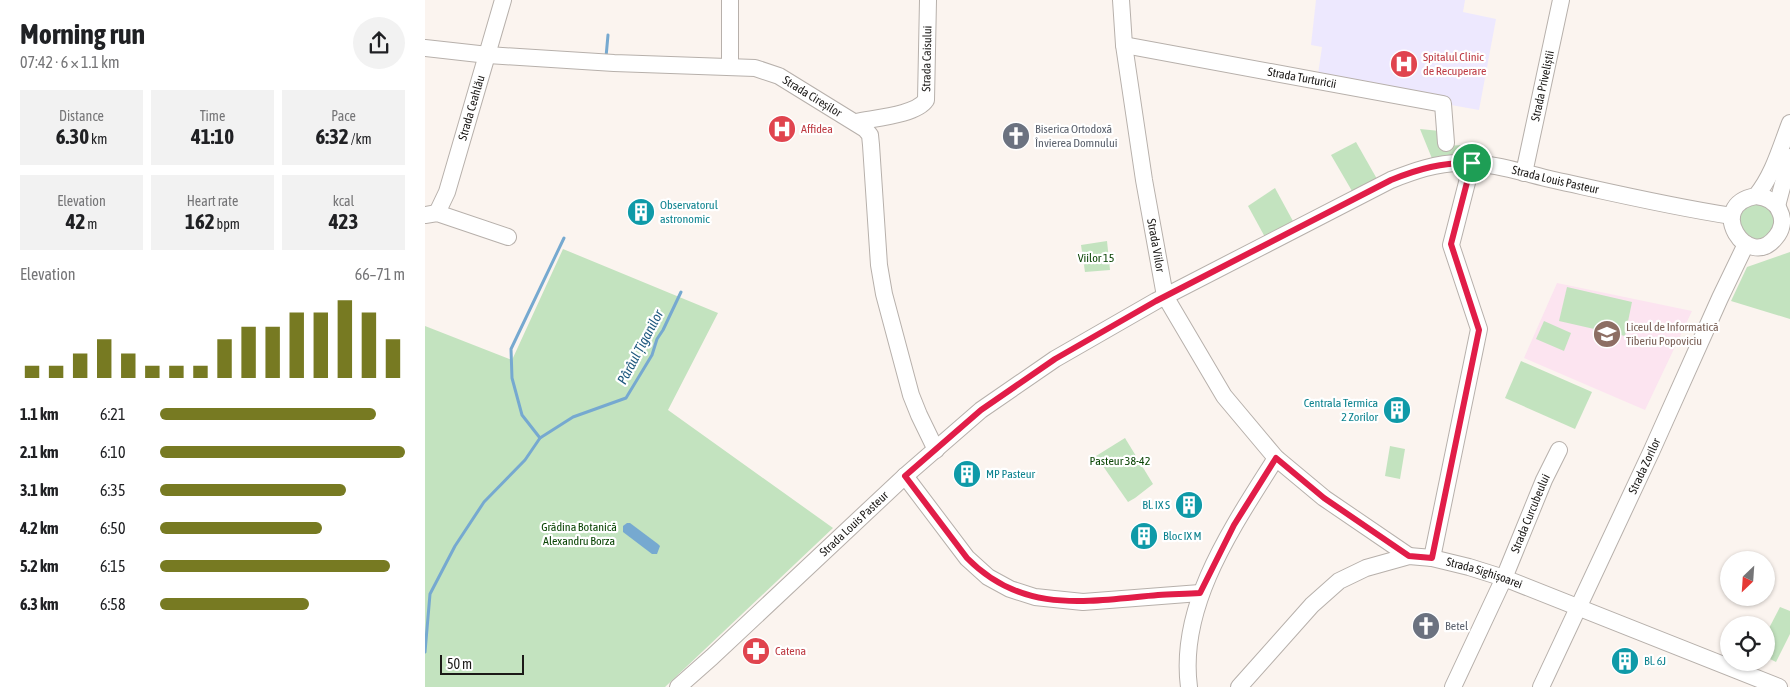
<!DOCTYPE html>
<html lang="en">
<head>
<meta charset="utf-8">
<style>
	:root { --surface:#fff; --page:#f2f2f2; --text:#202124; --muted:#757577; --accent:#777a22 }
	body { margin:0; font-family:"Asap Condensed",sans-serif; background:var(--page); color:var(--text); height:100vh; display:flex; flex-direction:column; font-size:19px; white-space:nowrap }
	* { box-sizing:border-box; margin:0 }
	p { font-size:16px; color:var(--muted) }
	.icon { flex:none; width:28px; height:28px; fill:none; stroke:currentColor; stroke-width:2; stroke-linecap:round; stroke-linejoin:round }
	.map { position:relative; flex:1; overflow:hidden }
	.details { display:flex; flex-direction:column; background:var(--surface); width:425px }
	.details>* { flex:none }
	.needle { width:32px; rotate:205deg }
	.tools { position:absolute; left:1295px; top:551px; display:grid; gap:10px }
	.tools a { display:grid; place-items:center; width:55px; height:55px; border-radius:50%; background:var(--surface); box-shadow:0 1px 4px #0004; font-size:25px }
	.scale { position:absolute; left:15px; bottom:12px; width:84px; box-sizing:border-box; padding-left:5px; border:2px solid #1b1917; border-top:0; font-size:14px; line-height:18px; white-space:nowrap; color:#1b1917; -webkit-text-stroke:4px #fff; paint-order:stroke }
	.pin { position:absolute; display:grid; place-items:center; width:42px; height:42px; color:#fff; margin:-21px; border:2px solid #fff; border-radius:50%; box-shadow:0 1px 5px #0007 }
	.round { display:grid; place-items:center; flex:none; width:52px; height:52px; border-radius:26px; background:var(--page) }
	.summary { display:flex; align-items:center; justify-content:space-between; height:85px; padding:0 20px }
	h1 { font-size:28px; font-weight:700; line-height:38px }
	.metrics { display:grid; grid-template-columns:repeat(3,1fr); gap:8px; height:85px; padding:5px 20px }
	.metrics div { display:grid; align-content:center; border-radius:0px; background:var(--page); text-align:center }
	.metrics b { font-size:21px; font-weight:700 }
	.metrics small { font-size:14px; font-weight:400 }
	.metrics p { font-size:14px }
	.chart { height:140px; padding:10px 20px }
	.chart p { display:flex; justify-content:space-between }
	.chart svg { width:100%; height:90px; margin-top:5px; stroke:var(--accent); stroke-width:6 }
	ul { padding:0 20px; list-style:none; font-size:16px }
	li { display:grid; grid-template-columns:80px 60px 1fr; align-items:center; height:38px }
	li i { height:12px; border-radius:6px; background:var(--accent) }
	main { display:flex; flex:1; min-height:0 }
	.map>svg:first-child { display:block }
	.education { fill:#fce4f0 }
	.medical { fill:#ede8fe }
	.green { fill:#c3e3bf }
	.water { fill:#76a9d0 }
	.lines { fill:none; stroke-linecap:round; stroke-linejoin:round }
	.stream { stroke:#76a9d0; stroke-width:3 }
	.minor-casing { stroke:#b7b0ab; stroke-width:18 }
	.minor { stroke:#fff; stroke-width:16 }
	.route-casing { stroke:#fff; stroke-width:10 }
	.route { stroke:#e11d48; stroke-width:6 }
	.labels { text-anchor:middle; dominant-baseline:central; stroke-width:4.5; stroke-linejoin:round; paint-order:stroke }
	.health-label { font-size:12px; fill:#be3a42; stroke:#fff; text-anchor:start }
	.street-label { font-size:12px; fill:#1b1917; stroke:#fff }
	.worship-label { font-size:12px; fill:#5b616d; stroke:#fff; text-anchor:start }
	.culture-label { font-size:12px; fill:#0d838f; stroke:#fff; text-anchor:start }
	.park-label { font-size:12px; fill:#0b4505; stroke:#fff }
	.education-label { font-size:12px; fill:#785e54; stroke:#fff; text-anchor:start }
	.water-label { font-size:14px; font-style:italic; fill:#1e587e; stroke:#fff }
</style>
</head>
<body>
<main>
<section class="details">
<div class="summary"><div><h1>Morning run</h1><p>07:42 · 6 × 1.1 km</p></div><a class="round"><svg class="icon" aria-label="share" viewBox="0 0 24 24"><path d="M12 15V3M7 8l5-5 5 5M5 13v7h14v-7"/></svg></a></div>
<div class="metrics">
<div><p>Distance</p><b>6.30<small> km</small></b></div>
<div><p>Time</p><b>41:10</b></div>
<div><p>Pace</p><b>6:32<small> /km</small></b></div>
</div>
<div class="metrics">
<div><p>Elevation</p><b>42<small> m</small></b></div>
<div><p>Heart rate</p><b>162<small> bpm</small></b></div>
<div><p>kcal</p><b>423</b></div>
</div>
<div class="chart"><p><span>Elevation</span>66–71 m</p>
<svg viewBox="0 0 160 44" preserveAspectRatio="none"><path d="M5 44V38M15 44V38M25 44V32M35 44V25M45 44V32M55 44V38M65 44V38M75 44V38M85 44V25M95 44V19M105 44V19M115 44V12M125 44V12M135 44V6M145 44V12M155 44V25"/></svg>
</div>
<ul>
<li><b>1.1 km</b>6:21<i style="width:88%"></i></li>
<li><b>2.1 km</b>6:10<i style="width:100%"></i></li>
<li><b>3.1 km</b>6:35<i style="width:76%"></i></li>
<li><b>4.2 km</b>6:50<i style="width:66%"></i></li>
<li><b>5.2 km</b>6:15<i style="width:94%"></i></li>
<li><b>6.3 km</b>6:58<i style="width:61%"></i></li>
</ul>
</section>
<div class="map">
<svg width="1365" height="687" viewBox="0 0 1365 687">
	<rect width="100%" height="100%" fill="#fbf4ef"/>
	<path class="education" d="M1132,283L1267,311L1220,410L1099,358Z"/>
	<path class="medical" d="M891,0H1040L1038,12L1071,19L1054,110L892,81L897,47L886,45Z"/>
	<g class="green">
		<path d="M995,129L1015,131L1019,146L1038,145L1037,159L1008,161Z"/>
		<path d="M931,142L952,179L927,191L906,155Z"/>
		<path d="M850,188L869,223L841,239L823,206Z"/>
		<path d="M1333,204C1348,210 1351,214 1349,230L1334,240L1318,234L1314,217L1321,207Z"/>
		<path d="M682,241L685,270L660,272L656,245Z"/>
		<path d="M138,249L293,313L243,410L408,528L240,687H0V326L87,360Z"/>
		<path d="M1365,252V319L1306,301L1322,267Z"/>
		<path d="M1142,287L1207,302L1200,336L1134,321Z"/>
		<path d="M1119,321L1146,333L1139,351L1111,339Z"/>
		<path d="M1096,361L1167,392L1150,429L1080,398Z"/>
		<path d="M700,438L728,484L710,498L703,502L671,456Z"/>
		<path d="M965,446L980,449L975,479L960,476Z"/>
		<path d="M1355,607L1365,611V634L1351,662L1341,657V634Z"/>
	</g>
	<path class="water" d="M202,523H205L233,544L235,546L232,554H227L198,532V526Z"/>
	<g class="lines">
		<g class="stream">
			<path d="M181,57L183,35"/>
			<path d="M115,438L97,415L87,378L86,349L139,238"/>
			<path d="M0,652L5,594L30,546L59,502L100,460L115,438L148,417L201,398L227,355L232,339L238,330L256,292"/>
		</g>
		<defs>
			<g id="minor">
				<path id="s1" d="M696,0L699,45L719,180L740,296L799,396L851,458L899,498L984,556"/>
				<path id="s2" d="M699,45L1018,104L1021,143"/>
				<path id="s3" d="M0,48L63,55L189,63L330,68L354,76L440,129L445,135L446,145L454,265L459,294L486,395L494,415L511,450"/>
				<path d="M305,66V0"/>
				<path id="s4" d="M431,122C449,118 491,115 501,100L503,0"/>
				<path id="s5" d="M1099,173L1136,0"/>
				<path d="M1331,196C1341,197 1351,201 1355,212C1359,220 1357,230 1351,237C1323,273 1279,205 1331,196C1348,175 1355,149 1365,123"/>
				<path d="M1352,206L1365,157"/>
				<path id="s6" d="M12,213L22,192L78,0"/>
				<path d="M0,215L12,213L83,237"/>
				<path d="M480,476L542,558L563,577L585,589L610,597L658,602L775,593"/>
				<path d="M1007,558L1054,329L1026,245L1047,163"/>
				<path id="s7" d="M253,687L287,657L480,476L556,410L630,359L731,301L966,180C989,171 1011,163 1036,163C1067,162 1098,173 1129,180C1188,193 1247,207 1307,216"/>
				<path d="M764,687C753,604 809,525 851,458"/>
				<path id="s8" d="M814,687L887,605L914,581L941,568L984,556L1007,558L1044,567L1079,578L1354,687"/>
				<path id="s9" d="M1028,687L1079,578L1119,480L1134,450"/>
				<path id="s10" d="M1116,687L1227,450L1295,298L1321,244"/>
			</g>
		</defs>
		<use href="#minor" class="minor-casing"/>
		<use href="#minor" class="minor"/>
	</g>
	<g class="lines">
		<defs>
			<path id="route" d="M1047,163L1026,244L1054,330L1007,558L984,556L899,498L851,458L809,525L775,593C761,594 747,594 733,595C662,601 598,615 542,558L480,476L556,410L630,359L731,301L966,180C993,169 1018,162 1047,163Z"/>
		</defs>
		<use href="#route" class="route-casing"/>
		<use href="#route" class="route"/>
	</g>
	<defs>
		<symbol id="hospital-disc" viewBox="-11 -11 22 22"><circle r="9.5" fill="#e0444e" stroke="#fff"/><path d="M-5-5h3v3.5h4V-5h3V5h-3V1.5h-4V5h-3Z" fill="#fff"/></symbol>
		<symbol id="church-disc" viewBox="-11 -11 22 22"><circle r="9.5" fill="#6b7280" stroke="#fff"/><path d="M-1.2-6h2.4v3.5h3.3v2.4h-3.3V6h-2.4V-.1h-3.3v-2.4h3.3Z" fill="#fff"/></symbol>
		<symbol id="building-disc" viewBox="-11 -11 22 22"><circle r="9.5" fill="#0f9aa8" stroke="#fff"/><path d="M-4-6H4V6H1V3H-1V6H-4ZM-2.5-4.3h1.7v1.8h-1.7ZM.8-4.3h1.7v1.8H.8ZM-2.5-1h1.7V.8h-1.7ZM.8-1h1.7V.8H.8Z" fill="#fff"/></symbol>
		<symbol id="school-disc" viewBox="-11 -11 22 22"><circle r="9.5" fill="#8d6e63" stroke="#fff"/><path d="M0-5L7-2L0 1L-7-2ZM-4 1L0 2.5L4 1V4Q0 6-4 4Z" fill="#fff"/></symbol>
		<symbol id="pharmacy-disc" viewBox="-11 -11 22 22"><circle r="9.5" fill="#e0444e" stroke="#fff"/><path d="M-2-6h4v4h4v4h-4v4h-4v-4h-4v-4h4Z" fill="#fff"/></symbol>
	</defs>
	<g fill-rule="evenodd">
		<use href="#hospital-disc" x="963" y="48" width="32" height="32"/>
		<use href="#hospital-disc" x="341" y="113" width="32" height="32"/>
		<use href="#church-disc" x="575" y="120" width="32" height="32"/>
		<use href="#building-disc" x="200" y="196" width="32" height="32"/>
		<use href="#school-disc" x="1166" y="318" width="32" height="32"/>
		<use href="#building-disc" x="956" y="394" width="32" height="32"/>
		<use href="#building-disc" x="526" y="458" width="32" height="32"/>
		<use href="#building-disc" x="748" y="489" width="32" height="32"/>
		<use href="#building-disc" x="703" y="520" width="32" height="32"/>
		<use href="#church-disc" x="985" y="610" width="32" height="32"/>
		<use href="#pharmacy-disc" x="315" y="635" width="32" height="32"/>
		<use href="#building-disc" x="1184" y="645" width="32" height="32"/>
	</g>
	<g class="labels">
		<g class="health-label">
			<text x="998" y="57">Spitalul Clinic<tspan x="998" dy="14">de Recuperare</tspan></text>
			<text x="376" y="129">Affidea</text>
			<text x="350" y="651">Catena</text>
		</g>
		<g class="street-label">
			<text stroke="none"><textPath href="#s4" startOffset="116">Strada Caisului</textPath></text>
			<text stroke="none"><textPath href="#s2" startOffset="181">Strada Turturicii</textPath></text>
			<text stroke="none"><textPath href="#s5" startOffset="89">Strada Priveliștii</textPath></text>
			<text stroke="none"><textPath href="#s3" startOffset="395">Strada Cireșilor</textPath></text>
			<text stroke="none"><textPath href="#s6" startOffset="111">Strada Ceahlău</textPath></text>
			<text stroke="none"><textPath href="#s7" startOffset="1050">Strada Louis Pasteur</textPath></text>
			<text stroke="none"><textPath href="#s1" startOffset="248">Strada Viilor</textPath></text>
			<text stroke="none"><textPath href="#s10" startOffset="244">Strada Zorilor</textPath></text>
			<text stroke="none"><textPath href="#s9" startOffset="190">Strada Curcubeului</textPath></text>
			<text stroke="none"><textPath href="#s7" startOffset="240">Strada Louis Pasteur</textPath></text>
			<text stroke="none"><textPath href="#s8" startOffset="298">Strada Sighișoarei</textPath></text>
		</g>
		<g class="worship-label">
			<text x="610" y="129">Biserica Ortodoxă<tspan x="610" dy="14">Învierea Domnului</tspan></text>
			<text x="1020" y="626">Betel</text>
		</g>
		<g class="culture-label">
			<text x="235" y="205">Observatorul<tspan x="235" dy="14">astronomic</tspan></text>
			<text x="953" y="403" text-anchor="end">Centrala Termica<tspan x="953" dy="14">2 Zorilor</tspan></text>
			<text x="561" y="474">MP Pasteur</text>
			<text x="745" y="505" text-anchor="end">Bl. IX S</text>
			<text x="738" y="536">Bloc IX M</text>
			<text x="1219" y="661">Bl. 6J</text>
		</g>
		<g class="park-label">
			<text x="671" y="258">Viilor 15</text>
			<text x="695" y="461">Pasteur 38-42</text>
			<text x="154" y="527">Grădina Botanică<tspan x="154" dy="14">Alexandru Borza</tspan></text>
		</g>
		<g class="education-label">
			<text x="1201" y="327">Liceul de Informatică<tspan x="1201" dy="14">Tiberiu Popoviciu</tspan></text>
		</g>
		<g class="water-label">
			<text transform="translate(215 347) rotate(-62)">Pârâul Țiganilor</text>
		</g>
	</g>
</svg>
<div class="tools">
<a><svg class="needle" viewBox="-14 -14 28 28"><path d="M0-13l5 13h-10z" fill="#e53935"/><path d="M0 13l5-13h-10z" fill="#757577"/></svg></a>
<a><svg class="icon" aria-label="locate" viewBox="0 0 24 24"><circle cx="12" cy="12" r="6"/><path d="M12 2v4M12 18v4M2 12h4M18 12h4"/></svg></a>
</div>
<div class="scale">50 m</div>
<div class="pin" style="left:1047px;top:163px;background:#1e9e55"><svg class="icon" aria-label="arrive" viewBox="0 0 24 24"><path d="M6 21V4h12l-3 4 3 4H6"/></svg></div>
</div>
</main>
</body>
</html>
